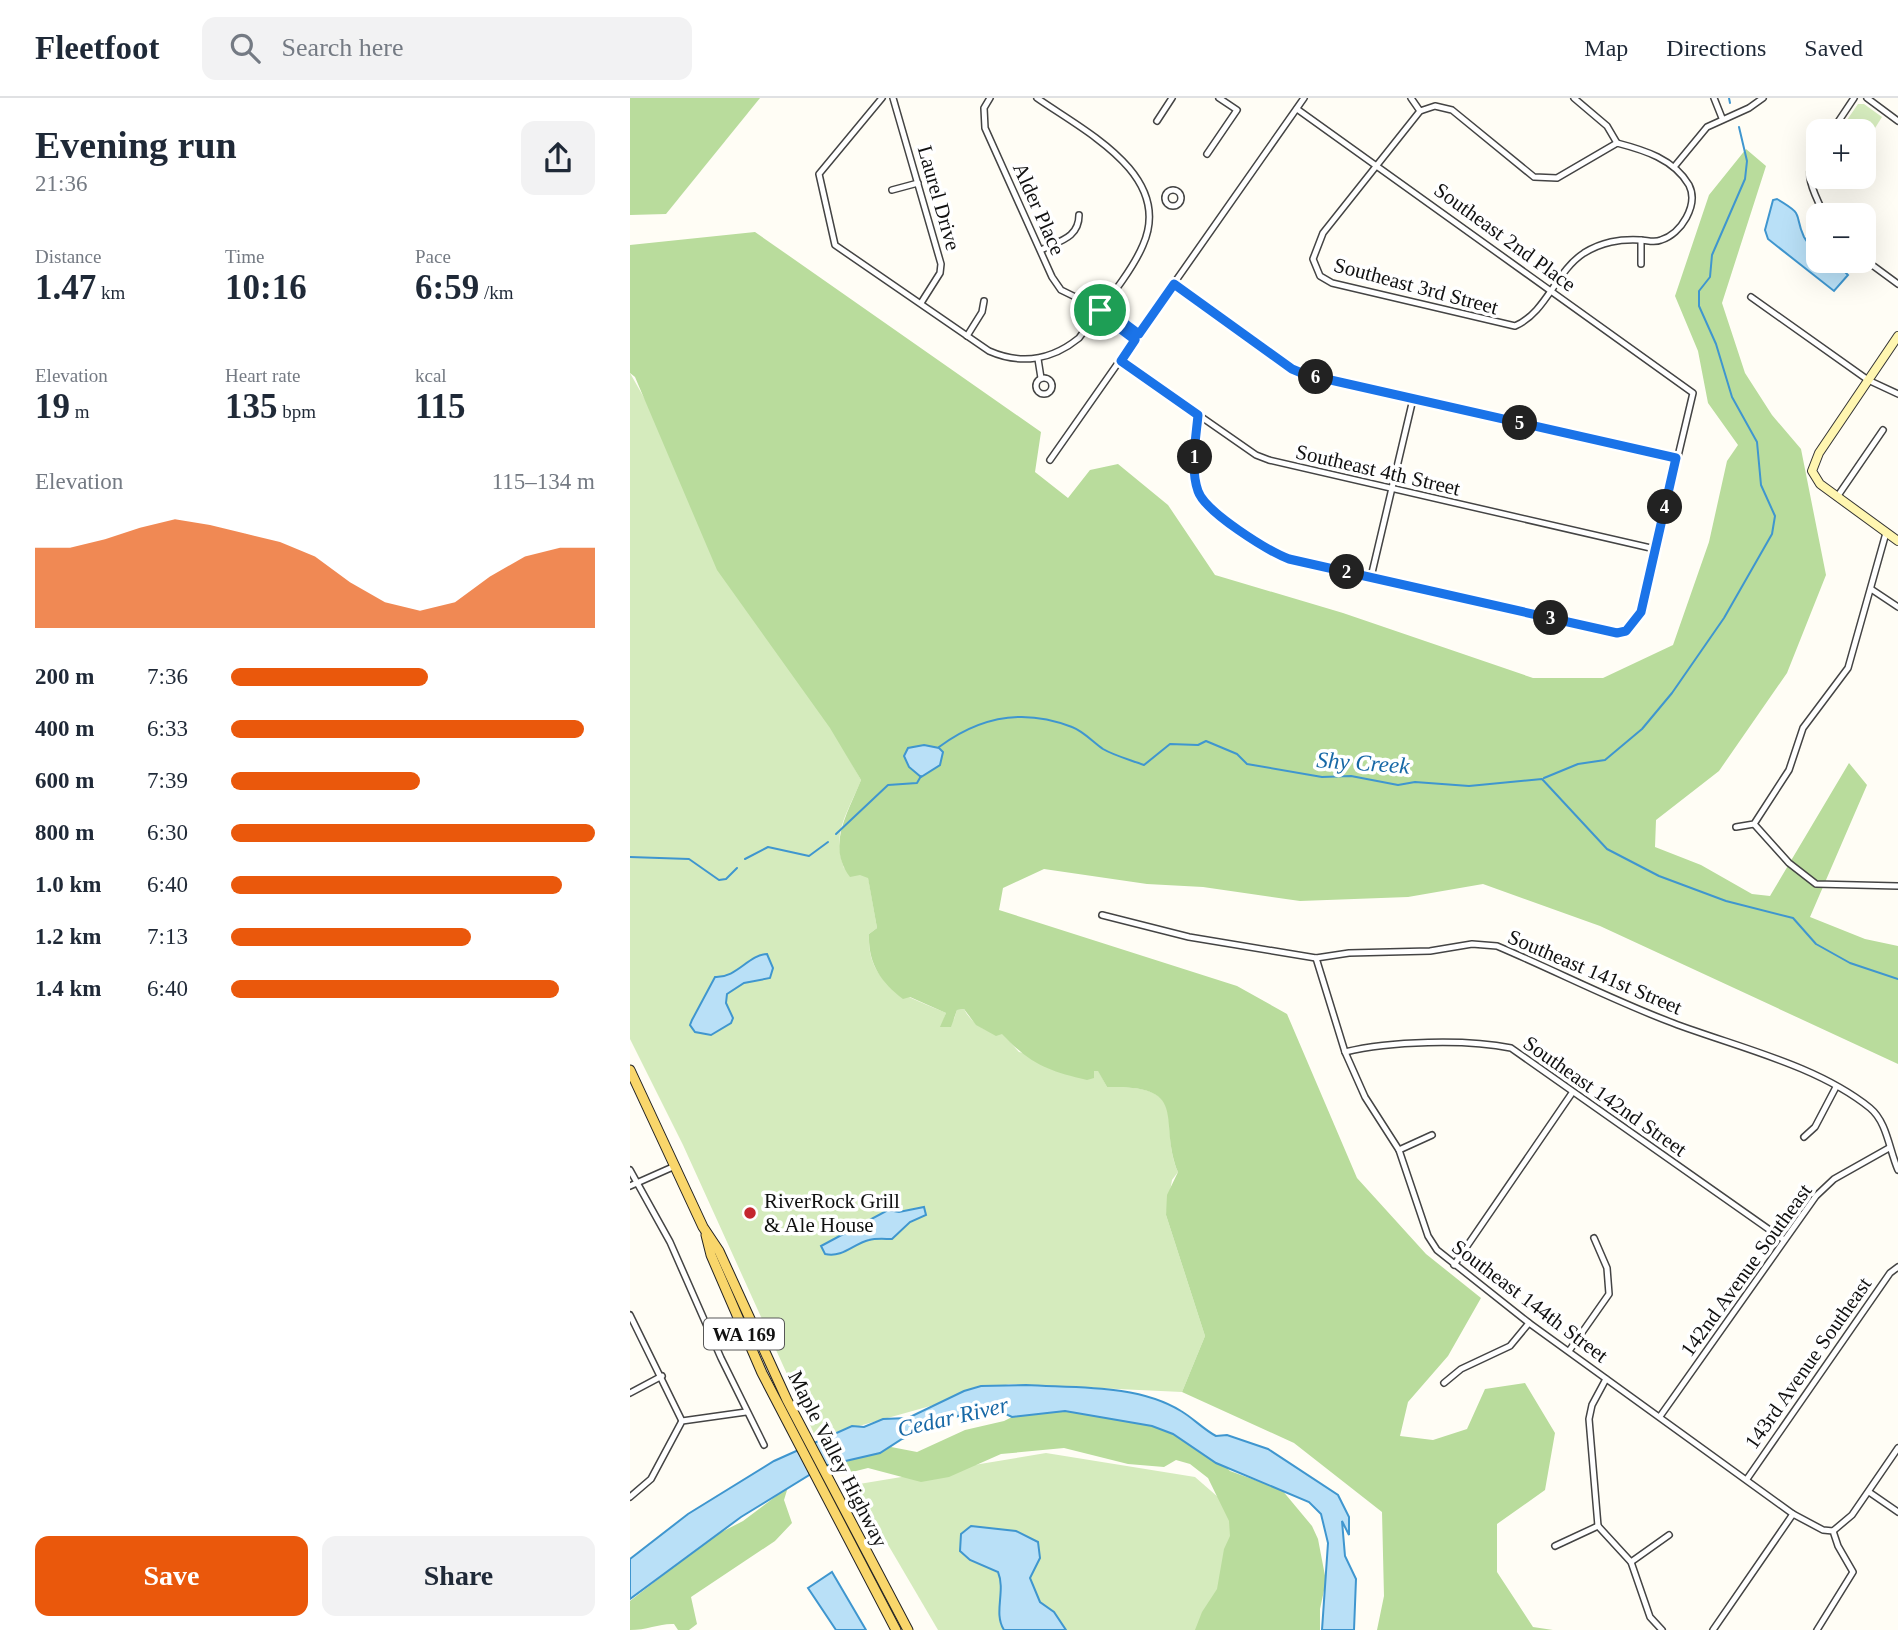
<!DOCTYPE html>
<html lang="en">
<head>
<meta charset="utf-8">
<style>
	:root { --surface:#fff; --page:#f2f2f3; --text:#1f2937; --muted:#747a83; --line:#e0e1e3; --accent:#ea580c }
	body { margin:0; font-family:Georgia,serif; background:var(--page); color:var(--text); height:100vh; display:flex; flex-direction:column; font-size:26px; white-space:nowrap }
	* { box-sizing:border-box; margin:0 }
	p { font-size:23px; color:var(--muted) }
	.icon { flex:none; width:38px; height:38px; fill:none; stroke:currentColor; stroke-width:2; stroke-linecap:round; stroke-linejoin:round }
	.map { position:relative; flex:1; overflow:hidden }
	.side { display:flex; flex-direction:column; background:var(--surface); width:630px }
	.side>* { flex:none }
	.fabs { position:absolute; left:1176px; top:21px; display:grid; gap:14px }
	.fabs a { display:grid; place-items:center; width:70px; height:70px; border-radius:14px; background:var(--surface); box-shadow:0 7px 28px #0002; font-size:35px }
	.pin { position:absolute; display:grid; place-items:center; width:60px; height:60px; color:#fff; margin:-30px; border:4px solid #fff; border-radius:50%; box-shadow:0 2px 7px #0007 }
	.km { position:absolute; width:35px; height:35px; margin:-18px; border-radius:50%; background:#222; color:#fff; font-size:19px; line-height:35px; text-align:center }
	.round { display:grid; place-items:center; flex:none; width:74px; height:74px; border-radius:14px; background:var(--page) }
	.head { display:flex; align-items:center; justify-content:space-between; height:119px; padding:0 35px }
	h1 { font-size:38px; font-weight:700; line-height:52px }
	.figures { display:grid; grid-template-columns:repeat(3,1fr); gap:10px; height:119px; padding:7px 35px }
	.figures div { display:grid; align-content:center }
	.figures b { font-size:35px; font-weight:700 }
	.figures small { font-size:19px; font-weight:400 }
	.figures p { font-size:19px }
	.chart { height:196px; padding:14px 35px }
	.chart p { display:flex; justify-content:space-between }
	.chart svg { width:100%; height:126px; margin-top:7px; fill:var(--accent); opacity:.7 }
	.primary-button { display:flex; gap:14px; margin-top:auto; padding:14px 35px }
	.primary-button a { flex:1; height:80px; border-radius:14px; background:var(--accent); color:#fff; font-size:28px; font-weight:700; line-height:80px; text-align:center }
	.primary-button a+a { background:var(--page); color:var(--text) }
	ul { padding:0 35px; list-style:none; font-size:23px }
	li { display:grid; grid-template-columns:112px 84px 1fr; align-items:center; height:52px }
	li i { height:18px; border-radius:9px; background:var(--accent) }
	header { display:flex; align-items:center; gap:42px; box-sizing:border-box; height:98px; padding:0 35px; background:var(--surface); border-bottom:2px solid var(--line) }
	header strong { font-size:33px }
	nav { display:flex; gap:38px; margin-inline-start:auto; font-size:24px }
	.search { width:490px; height:63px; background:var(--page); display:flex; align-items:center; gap:18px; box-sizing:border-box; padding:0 24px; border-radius:14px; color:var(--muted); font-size:26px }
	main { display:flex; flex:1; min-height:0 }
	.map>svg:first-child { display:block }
	.green { fill:#d5ebbd }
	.forest { fill:#b9dc9c }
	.water { fill:#b9e0f7; stroke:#3f96cf; stroke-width:2 }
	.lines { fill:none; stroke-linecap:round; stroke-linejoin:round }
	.stream { stroke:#3f96cf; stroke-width:2 }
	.street-casing { stroke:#444; stroke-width:8 }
	.secondary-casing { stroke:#333; stroke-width:10 }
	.primary-casing { stroke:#222; stroke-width:11 }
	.street { stroke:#fff; stroke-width:5 }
	.secondary { stroke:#fff6b0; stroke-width:8 }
	.primary { stroke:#f9d66b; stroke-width:9 }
	.route-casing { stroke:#fff; stroke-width:14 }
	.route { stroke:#1a73e8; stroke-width:9 }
	.poi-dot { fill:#c4262e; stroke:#fff; stroke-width:2.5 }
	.labels { text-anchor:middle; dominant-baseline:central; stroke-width:7; stroke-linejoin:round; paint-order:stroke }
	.shield { fill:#fff; stroke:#585858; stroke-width:2 }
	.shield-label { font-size:19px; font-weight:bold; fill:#111 }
	.street-label { font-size:21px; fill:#111; stroke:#fff }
	.poi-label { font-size:21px; fill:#111; stroke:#fff; text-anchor:start }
	.water-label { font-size:23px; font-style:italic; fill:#1768a6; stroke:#fff }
</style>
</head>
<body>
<header>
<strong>Fleetfoot</strong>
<div class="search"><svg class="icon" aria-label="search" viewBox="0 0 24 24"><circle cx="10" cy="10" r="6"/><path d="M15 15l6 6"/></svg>Search here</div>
<nav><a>Map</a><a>Directions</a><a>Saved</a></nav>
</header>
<main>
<section class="side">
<div class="head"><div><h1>Evening run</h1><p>21:36</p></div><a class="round"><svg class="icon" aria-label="share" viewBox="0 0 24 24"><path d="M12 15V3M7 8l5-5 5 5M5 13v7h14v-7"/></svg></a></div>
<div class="figures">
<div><p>Distance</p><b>1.47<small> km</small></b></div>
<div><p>Time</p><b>10:16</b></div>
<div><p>Pace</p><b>6:59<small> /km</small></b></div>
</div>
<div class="figures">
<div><p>Elevation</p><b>19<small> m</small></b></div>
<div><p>Heart rate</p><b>135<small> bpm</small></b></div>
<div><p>kcal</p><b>115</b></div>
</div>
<div class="chart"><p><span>Elevation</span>115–134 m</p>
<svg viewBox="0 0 160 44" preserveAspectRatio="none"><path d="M0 44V16L10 16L20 13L30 9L40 6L50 8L60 11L70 14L80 19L90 28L100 35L110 38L120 35L130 26L140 19L150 16L160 16V44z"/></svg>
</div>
<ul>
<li><b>200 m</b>7:36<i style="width:54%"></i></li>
<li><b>400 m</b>6:33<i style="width:97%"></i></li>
<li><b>600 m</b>7:39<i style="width:52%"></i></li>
<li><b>800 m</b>6:30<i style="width:100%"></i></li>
<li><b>1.0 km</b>6:40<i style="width:91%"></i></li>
<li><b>1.2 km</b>7:13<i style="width:66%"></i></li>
<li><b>1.4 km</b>6:40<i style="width:90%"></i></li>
</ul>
<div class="primary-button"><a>Save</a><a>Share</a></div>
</section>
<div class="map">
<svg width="1268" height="1532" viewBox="0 0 1268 1532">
	<rect width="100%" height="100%" fill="#fffdf5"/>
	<g class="green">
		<path d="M1228,6H1234L1252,19L1240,38L1217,22Z"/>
		<path d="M0,275L231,682C218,715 201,735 214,770L238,779L247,830L239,836C237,889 276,897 316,915L311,929L324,921L327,912L334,911C341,925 357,936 372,935L389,954L468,972L477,989C564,987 527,1023 548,1074L542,1082L536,1117L575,1238L552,1294L379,1286L186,1340L53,1047L0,941Z"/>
		<path d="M416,1355L565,1379L596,1406L624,1450L602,1532H308L223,1387Z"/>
	</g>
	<g class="forest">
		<path d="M0,0H130L36,116L0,117Z"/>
		<path d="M1116,51L1136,68L1092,205L1115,275L1142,317L1171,351L1196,477L1157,575L1089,673L1026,722L1025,749L1071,767L1122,796L1140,798L1219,665L1237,687L1180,819L1235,841L1268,848V966L970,828L853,786L778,799L670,803L573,789L517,786L414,771L373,790L369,812L607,888L657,916L727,1080L796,1156L851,1200L818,1258L778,1304L770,1338L803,1342L837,1331L855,1291L895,1285L925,1335L915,1392L867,1426V1474L903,1529L923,1532H747L754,1498L752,1414L664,1345L552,1294L575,1238L536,1117L537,1097L548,1074C527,1022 562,987 477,989L468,973H464V980L457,982C418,973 400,966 372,936L366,938L346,927L334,911L327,912L321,929H310L316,915L280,899L273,901C251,884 238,866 239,836L247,830L238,780L230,777L220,779C196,747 218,715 231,682L200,630L87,472L5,279L0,275V147L125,134L411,334L405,374L438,400L460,372L488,366L538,407L585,477L713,515L903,580H973L1043,547L1079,444L1097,363L1108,347L1078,305L1068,253L1045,198L1079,97Z"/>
		<path d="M398,1311L512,1316L589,1362L600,1373L652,1392L682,1428L688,1441L696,1483L690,1511V1532H565L572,1514L587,1491L594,1451L600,1438L599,1423L578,1380L560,1366L546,1362L534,1369L498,1366L434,1350L371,1356L319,1379L291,1384L238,1370L222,1374L202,1364L256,1348L287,1354L335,1332L374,1323Z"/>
		<path d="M158,1389L154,1402L162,1425L145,1443L61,1499L67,1526L59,1532H48L44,1526C31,1525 17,1532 0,1532V1503L82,1439L113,1423Z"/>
	</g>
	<g class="water">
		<path d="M1147,101C1176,118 1163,115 1174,139C1179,148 1187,153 1188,163L1209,168L1218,177L1204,193L1138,141L1135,132L1143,102Z"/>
		<path d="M294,647L309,650L313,654L310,667L291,679L279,669L274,658L278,650Z"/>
		<path d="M137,856L143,870L140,880L114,885L97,896L96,905L103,920L101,925L81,937L65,934L60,927L62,922L85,879C107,880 118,857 137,856Z"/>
		<path d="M294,1109L296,1117L280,1124L262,1141C255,1141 246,1140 239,1142C223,1146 213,1160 195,1156L191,1148L258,1112L269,1114Z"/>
		<path d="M396,1287C445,1290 508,1286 551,1313C563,1320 573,1331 586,1338L597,1337L638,1351L708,1397L719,1419V1437L712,1423L715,1458L726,1481L724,1532H692L698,1445L691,1416L679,1404L586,1365L543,1336L522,1328L435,1313L382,1319L365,1311L338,1314L272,1341L250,1355L194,1368L111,1419L0,1501V1461L58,1416L144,1363L222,1328L234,1329L253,1321L278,1320L334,1293L351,1288Z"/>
		<path d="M341,1428L386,1433L408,1444L410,1460L400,1480L410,1504L424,1514L436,1532H374C363,1515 376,1493 368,1474L340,1462L330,1453L331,1436Z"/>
		<path d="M202,1474L236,1532H206L178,1490Z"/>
	</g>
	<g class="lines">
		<g class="stream">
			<path d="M1099,0L1100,5"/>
			<path d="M309,649C349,619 394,610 442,629C453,633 463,644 473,651C485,658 501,662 514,667L540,646L568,647L576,643L607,656L617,666L692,679L721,678L768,687L785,684L839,688L912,681L977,751L1029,778L1096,803L1163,820L1186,846L1220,865L1268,881"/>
			<path d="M914,680L948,666L975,662L1012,631L1042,595L1094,520L1142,436L1145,418L1131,387L1127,344L1102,299L1086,246L1069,208V193L1080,179L1082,157L1115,81L1117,63L1109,29"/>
			<path d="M206,736L258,687L287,685L291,678"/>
			<path d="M0,759L59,761L89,782L96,781L107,770"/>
			<path d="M115,761L138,749L179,758L198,744"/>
		</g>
		<defs>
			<g id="street">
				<path d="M252,0L189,76L205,147L359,253C391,267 422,262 449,240C468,214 501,176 513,147C544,77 454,33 407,0"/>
				<path d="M263,0L311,166L310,175L291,205"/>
				<path d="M360,0L354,10L355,30L422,179L431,192L470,211"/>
				<path d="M781,0L790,13"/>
				<path d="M944,0L977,28L987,45"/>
				<path d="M1084,0L1092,20"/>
				<path d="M1237,0L1268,23"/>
				<path d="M805,8L822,12L904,79L927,80L987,45C1014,52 1044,61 1059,87C1069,107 1051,136 1031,142C1024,145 1017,142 1010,142C989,141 972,144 954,155C925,174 917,214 885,228L702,185L690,178L683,161L693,135L790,13Z"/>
				<path d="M527,23L542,0"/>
				<path d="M1202,33L1224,0"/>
				<path d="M1188,53C1171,78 1184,92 1194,117"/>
				<path d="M577,56L607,12L589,0"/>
				<path d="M1044,69L1077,29L1119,10L1133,0"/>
				<path d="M262,92L288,85"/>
				<circle cx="543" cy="100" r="8"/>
				<path d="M1011,142V166"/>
				<path d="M411,152C429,143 449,140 449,117"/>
				<path d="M1234,161L1268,186"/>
				<path d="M544,186L662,271L674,276L1046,360"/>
				<path d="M1121,199L1238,282L1268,296"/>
				<path d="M337,238L352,214L354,203"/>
				<path d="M505,241L473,217L470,211L476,212L509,236"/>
				<path d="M408,261L411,280"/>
				<path d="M491,263L626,357L639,362L1025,451"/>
				<circle cx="414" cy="288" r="8"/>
				<path d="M568,317C565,347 558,384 579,409L645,456L659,461L987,535L996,533L1011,514L1063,295L667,11"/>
				<path d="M420,362L674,0"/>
				<path d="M1207,399L1253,332"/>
				<path d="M741,479L783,301"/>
				<path d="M1241,491L1268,509"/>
				<path d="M1124,726L1159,765L1186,786L1268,788"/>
				<path d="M1106,729L1124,726L1159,672L1173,630L1218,570L1256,435"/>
				<path d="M472,817L559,839L686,860L719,855L800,853L842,846L867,848C926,873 984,903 1043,925C1106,949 1187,967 1240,1010C1257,1024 1259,1051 1268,1072"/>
				<path d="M686,860L715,954L735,999L769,1052L798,1138L807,1152L899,1225L1163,1416L1193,1432L1203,1433L1208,1448L1223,1474L1187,1532"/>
				<path d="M715,954C760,943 836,941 881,950L1154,1142"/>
				<path d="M1174,1039L1185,1029L1206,989"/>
				<path d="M769,1052L802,1037"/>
				<path d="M0,1072L40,1144L91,1260L134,1347"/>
				<path d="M0,1088L45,1068"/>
				<path d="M824,1167L942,995"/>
				<path d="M0,1217L52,1323"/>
				<path d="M939,1253L979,1196L977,1170L964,1140"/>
				<path d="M814,1285L831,1271L880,1248L899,1225"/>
				<path d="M0,1295L32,1278"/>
				<path d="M1031,1317L1186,1098L1204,1081L1259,1050"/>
				<path d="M1117,1381L1260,1175L1268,1169"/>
				<path d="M1239,1394L1268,1414"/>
				<path d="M0,1399L21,1381L52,1323L116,1314"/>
				<path d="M968,1428L959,1321L962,1307L976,1281"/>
				<path d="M968,1428L1001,1464L1020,1519L1032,1532"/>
				<path d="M1203,1433L1222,1417L1268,1350"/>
				<path d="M925,1448L968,1428"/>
				<path d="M1001,1464L1039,1437"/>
				<path d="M1083,1532L1163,1416"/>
			</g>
			<path id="secondary" d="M1268,238L1189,355L1182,373L1190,386L1268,443"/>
			<g id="primary">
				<path d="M0,972L73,1129L89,1153L157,1302L278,1532"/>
				<path d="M76,1137L81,1157L132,1275L266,1532"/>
			</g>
		</defs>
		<use href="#street" class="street-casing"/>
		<use href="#secondary" class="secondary-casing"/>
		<use href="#primary" class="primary-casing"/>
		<use href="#street" class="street"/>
		<use href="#secondary" class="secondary"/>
		<use href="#primary" class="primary"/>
	</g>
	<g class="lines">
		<defs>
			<path id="route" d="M544,186L662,271L674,276L1046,360L1011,514L996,533L987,535L659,461C638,453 575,414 568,393C560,371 566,340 568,317L491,263L505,242L473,218L470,212H477L509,236Z"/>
		</defs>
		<use href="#route" class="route-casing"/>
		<use href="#route" class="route"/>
	</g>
	<circle class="poi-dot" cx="120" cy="1115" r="7"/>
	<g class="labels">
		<rect class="shield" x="74" y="1220.5" width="80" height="31" rx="5"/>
		<g class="shield-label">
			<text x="114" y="1236">WA 169</text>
		</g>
		<g class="street-label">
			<text transform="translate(309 100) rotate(74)">Laurel Drive</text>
			<text transform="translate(409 111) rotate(66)">Alder Place</text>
			<text transform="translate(875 139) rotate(36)">Southeast 2nd Place</text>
			<text transform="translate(786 188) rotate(15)">Southeast 3rd Street</text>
			<text transform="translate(748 372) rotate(13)">Southeast 4th Street</text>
			<text transform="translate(965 874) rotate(23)">Southeast 141st Street</text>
			<text transform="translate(975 998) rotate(35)">Southeast 142nd Street</text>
			<text transform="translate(1116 1172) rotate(-54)">142nd Avenue Southeast</text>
			<text transform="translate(900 1203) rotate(37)">Southeast 144th Street</text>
			<text transform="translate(1178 1265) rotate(-55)">143rd Avenue Southeast</text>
			<text transform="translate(208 1361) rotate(63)">Maple Valley Highway</text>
		</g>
		<g class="poi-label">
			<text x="134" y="1103">RiverRock Grill<tspan x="134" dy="24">&amp; Ale House</tspan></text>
		</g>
		<g class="water-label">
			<text transform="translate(733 665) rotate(4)">Shy Creek</text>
			<text transform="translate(323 1319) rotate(-13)">Cedar River</text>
		</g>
	</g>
</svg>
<div class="fabs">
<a>+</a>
<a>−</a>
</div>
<div class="pin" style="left:470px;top:212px;background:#1e9e55"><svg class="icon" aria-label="arrive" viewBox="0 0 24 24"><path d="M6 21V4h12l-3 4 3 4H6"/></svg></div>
<b class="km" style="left:565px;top:359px">1</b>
<b class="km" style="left:717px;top:474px">2</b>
<b class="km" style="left:921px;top:520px">3</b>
<b class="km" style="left:1035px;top:409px">4</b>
<b class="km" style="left:890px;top:325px">5</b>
<b class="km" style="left:686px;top:279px">6</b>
</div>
</main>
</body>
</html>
